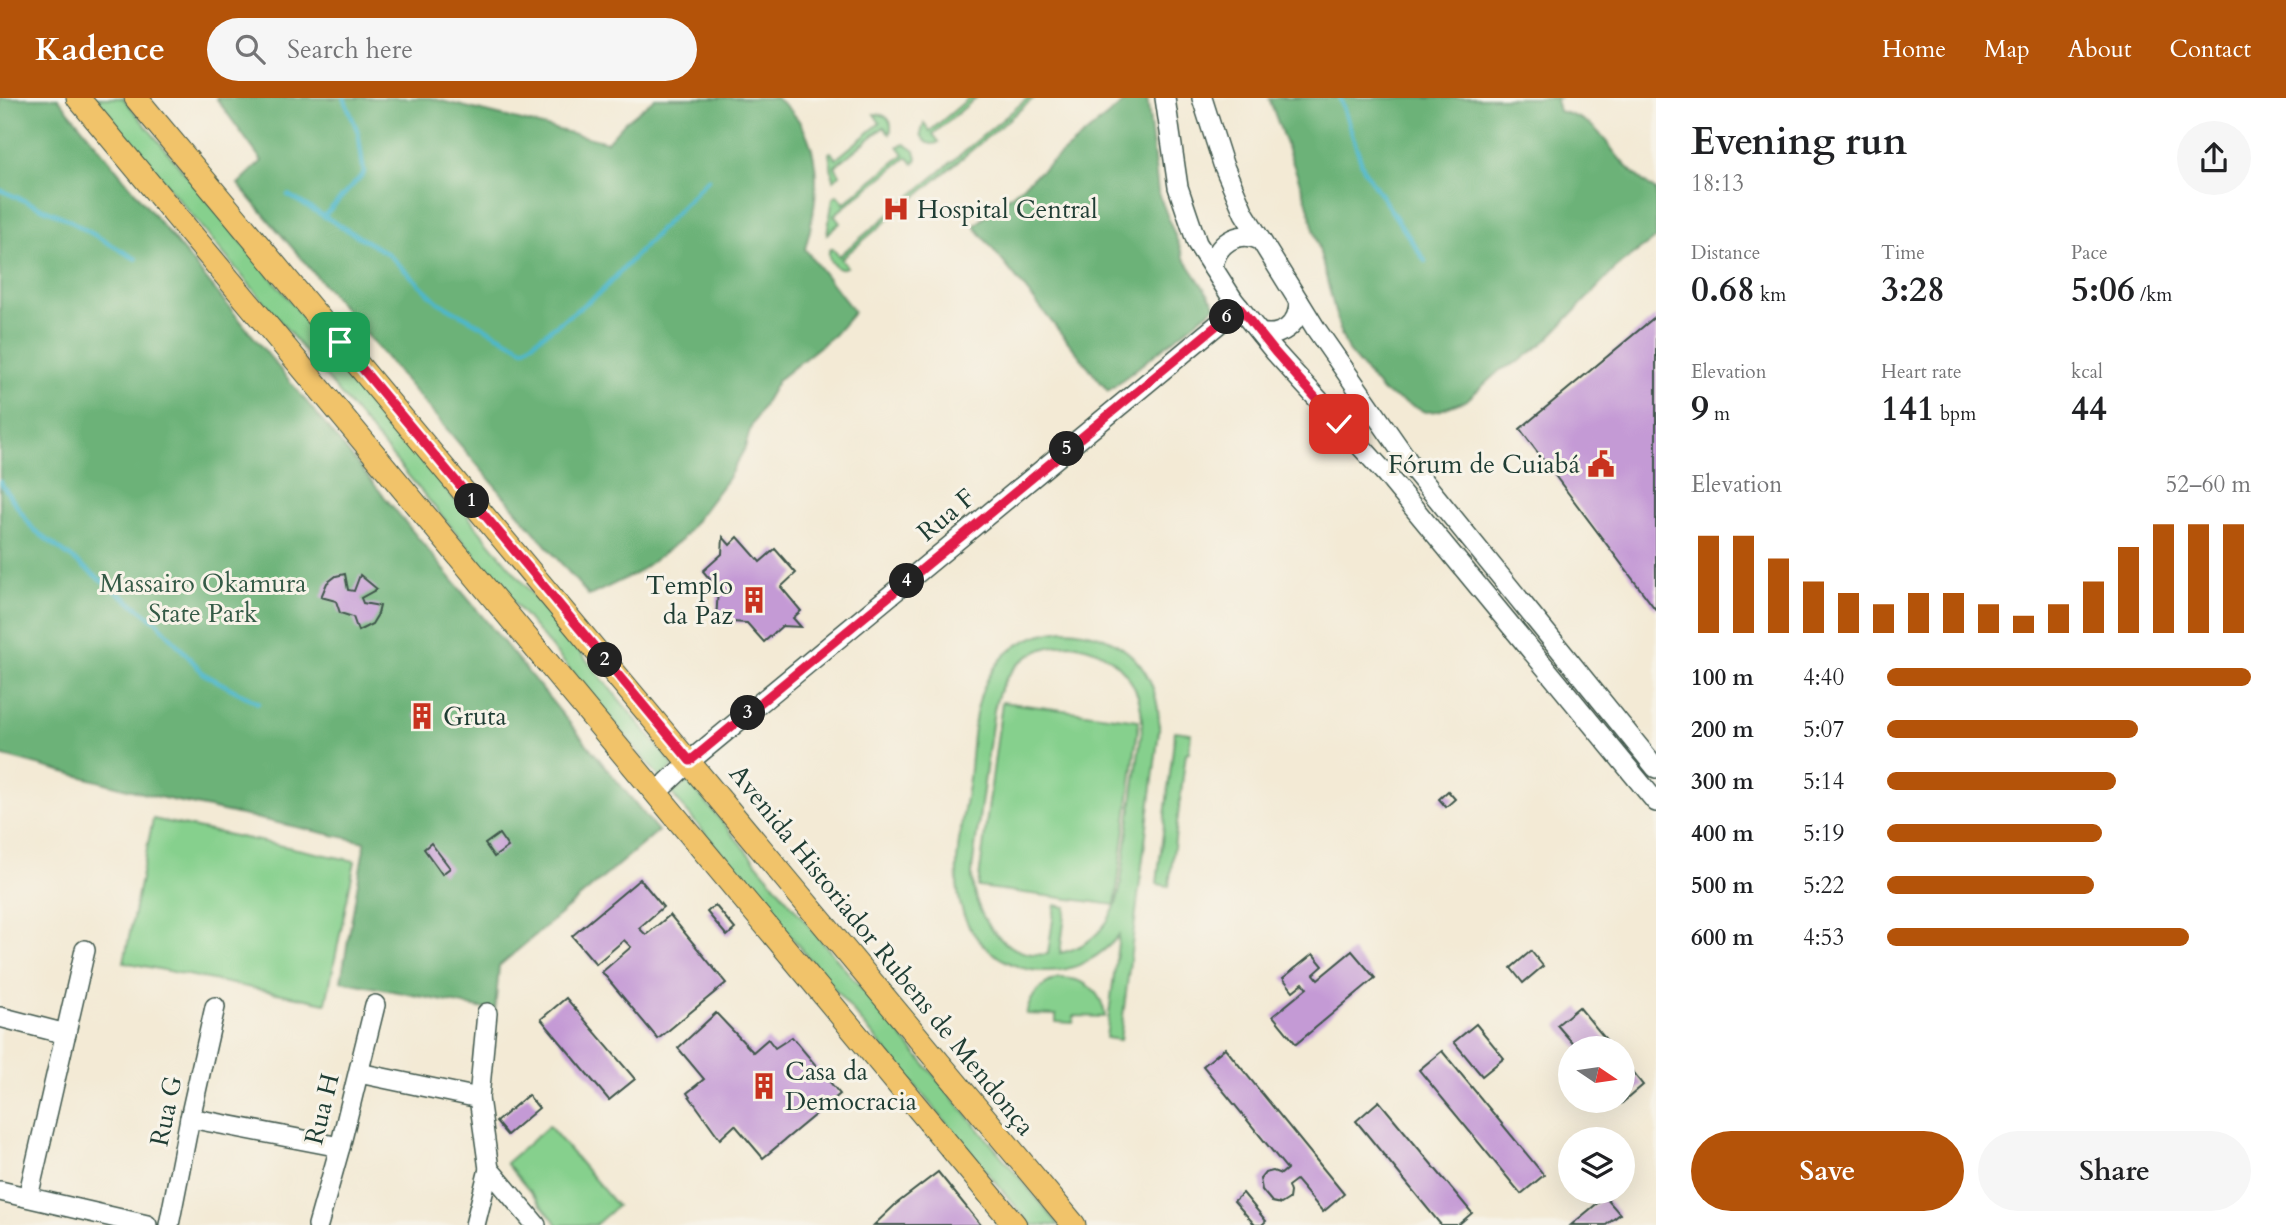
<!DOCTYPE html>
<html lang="en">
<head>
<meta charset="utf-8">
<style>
	:root { --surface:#fff; --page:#f6f6f6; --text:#202124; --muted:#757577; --accent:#b45309 }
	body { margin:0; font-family:Cardo,serif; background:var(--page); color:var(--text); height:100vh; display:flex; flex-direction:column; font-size:26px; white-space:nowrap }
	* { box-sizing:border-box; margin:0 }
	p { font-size:23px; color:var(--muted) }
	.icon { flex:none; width:38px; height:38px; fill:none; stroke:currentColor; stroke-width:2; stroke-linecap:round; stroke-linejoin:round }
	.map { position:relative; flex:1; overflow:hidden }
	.sheet { display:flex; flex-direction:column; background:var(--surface); width:630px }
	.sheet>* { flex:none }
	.needle { width:46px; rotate:103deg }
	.controls { position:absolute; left:1558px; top:938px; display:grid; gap:14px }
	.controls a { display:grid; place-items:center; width:77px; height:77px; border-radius:50%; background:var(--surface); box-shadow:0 7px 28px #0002; font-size:35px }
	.pin { position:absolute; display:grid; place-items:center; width:60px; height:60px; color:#fff; margin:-30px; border-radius:14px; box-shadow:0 4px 10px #0006 }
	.km { position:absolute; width:35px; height:35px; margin:-18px; border-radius:50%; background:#222; color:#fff; font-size:19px; line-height:35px; text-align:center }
	.round { display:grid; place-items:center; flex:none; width:74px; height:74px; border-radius:37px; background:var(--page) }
	.head { display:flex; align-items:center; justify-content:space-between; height:119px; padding:0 35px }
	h1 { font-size:38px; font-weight:700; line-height:52px }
	.stats { display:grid; grid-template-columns:repeat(3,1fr); gap:10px; height:119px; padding:7px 35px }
	.stats div { display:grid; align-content:center }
	.stats b { font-size:35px; font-weight:700 }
	.stats small { font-size:19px; font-weight:400 }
	.stats p { font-size:19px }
	.chart { height:196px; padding:14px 35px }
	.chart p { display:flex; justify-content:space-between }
	.chart svg { width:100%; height:126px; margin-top:7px; stroke:var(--accent); stroke-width:6 }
	.button { display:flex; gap:14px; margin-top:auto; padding:14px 35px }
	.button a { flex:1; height:80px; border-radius:42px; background:var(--accent); color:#fff; font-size:28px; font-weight:700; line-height:80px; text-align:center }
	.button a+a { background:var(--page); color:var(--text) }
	ul { padding:0 35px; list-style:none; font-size:23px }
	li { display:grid; grid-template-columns:112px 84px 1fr; align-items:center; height:52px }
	li i { height:18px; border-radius:9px; background:var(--accent) }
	header { display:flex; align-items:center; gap:42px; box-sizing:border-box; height:98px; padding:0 35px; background:var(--accent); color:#fff }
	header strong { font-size:33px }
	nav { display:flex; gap:38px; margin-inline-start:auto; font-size:24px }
	.search { width:490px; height:63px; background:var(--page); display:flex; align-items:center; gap:18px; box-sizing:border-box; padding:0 24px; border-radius:38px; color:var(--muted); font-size:26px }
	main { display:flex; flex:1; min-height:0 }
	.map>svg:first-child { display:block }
	.green { fill:#86d08d; stroke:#528660; stroke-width:2; fill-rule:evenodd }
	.forest { fill:#6cb278; stroke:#467856; stroke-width:2 }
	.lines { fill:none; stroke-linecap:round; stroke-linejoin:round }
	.stream { stroke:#4db7ca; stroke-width:4.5 }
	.building { fill:#c49ad5 }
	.minor-casing { stroke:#3f574c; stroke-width:22 }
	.major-casing { stroke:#3f574c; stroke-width:25 }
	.minor { stroke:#fff; stroke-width:19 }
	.major { stroke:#f1c36a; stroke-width:23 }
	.route-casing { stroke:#fff; stroke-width:14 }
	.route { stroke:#e11d48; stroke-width:9 }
	.labels { text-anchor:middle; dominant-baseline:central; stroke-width:6; stroke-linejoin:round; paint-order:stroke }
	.poi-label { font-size:26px; fill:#1f3d34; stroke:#f7f3e8; text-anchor:start }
	.street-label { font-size:26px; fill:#1f3d34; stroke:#f7f3e8 }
	.park-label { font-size:26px; fill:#345a46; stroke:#f7f3e8 }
</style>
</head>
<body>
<header>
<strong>Kadence</strong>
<div class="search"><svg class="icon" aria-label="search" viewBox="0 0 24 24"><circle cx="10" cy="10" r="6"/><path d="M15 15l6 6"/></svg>Search here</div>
<nav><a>Home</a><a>Map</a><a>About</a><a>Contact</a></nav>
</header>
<main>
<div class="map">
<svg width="1656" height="1127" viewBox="0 0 1656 1127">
	<rect width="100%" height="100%" fill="#f7f3e8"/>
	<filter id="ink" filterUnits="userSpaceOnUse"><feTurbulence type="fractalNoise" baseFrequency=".0143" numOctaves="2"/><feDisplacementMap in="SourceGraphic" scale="14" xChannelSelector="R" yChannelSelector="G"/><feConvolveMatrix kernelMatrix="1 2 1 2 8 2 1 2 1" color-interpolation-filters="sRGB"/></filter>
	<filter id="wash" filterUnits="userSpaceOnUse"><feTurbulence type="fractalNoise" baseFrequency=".00686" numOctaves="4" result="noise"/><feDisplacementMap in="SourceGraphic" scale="28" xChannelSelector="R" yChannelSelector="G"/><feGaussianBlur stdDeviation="1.57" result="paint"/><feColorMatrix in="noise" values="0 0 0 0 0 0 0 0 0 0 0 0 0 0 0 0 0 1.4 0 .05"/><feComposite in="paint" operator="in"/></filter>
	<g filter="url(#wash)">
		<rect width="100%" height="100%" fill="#f3ead5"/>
		<g class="green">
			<path d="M94,0H123L674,668L660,680Z"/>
			<path d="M969,0H976L933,36L939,44C931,49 924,44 921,36L924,25L930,33Z"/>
			<path d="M1028,0H1034L841,161L847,169L840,171C833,168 826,160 830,152L832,150L839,158Z"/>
			<path d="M874,16C887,16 894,23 890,36L884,29L835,68L840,77L833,82L829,55L831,54L836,61L880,25Z"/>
			<path d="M905,46L915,53L917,60L914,66L907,59L834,117L840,125L827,136L833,100L837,97L844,105L904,56L898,48Z"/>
			<path d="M1064,532C1124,534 1161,573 1159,633L1120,942L1106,940L1119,837C1101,859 1075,874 1045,873C1026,873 1007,866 991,854C937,811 961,739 969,680C973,645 972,602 993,572C1009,547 1035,535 1064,532ZM1071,546C1116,552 1144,586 1142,631L1120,791C1114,823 1093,848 1060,855L1066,809L1055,807L1048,856C1001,862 971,814 972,772L994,612C1002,572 1030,547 1071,546Z"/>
			<path d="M1002,604L1139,622L1115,807L978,789Z"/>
			<path d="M1175,633L1191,635L1189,654L1186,655L1169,788L1157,786Z"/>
			<path d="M688,683L1059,1127H1031L672,696Z"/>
			<path d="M153,721L355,763L326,905L124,864Z"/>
			<path d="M1059,880C1084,879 1103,894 1105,919L1074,918L1073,925L1056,924V917L1026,916C1031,897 1040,886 1059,880Z"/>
			<path d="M549,1028L617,1108L595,1127H558L506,1065Z"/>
		</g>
		<g class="forest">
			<path d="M0,0H58L658,733L499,868L495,913L341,883L365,744L154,698L0,657Z"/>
			<path d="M216,0H430L607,44L625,24L655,0H776C827,36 820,99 805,151L854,214L834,237L778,282L751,329L745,350L728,380L681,442L637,475L589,498L238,86L262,63Z"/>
			<path d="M1129,0H1147L1158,94L1184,160L1216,208L1108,293L974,128Z"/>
			<path d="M1269,0H1559L1556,2L1559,13C1602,25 1599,39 1626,68C1635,78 1646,85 1656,93V140L1620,166L1547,242L1520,263L1500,272L1467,302L1438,313L1425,314L1383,294L1348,253L1340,233L1307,104Z"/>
		</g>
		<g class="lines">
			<g class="stream">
				<path d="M1340,0L1364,72L1425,163"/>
				<path d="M0,92L65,120L136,161"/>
				<path d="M288,97L388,156L438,204L524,251L601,194L708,81"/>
				<path d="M324,118L364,75L358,34L344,0"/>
				<path d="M0,384L33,431L157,524L204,576L258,605"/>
			</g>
		</g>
		<g id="blocks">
			<g class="building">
				<path d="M1656,218V512L1520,331Z"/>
				<path d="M723,439L730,447L738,439L760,464L775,451L796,475L781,489L801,513L793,520L801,529L782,528L764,544L747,525L716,523L718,491L703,473L722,456Z"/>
				<path d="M345,476L348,492L354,493L360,477L377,491L361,500L363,505L380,508L378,516L372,526L358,533L353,519L340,515L336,503L321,499L327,485L336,478Z"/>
				<path d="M423,610L430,619L421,626L414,617Z"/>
				<path d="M1448,693L1455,701L1446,709L1439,701Z"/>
				<path d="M499,736L508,749L494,759L485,746Z"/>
				<path d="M431,745L450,770L442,776L424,751Z"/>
				<path d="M640,781L663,809L639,830L646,837L670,817L726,885L658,941L602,874L631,849L624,842L596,866L572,838Z"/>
				<path d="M715,807L735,831L727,838L707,814Z"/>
				<path d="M1352,853L1375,880L1296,946L1273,918L1307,890L1303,885L1293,893L1283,880L1313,856L1323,868L1314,876L1318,881Z"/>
				<path d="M1531,853L1543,868L1523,885L1511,870Z"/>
				<path d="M566,900L635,981L609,1002L541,921Z"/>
				<path d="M1579,909L1613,950H1577L1557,927Z"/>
				<path d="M716,915L753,954L768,941L775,950L792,939L840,996L763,1060L735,1027L720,1041L687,995L704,981L678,950Z"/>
				<path d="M1476,926L1504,960L1482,978L1454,944Z"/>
				<path d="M1225,950L1344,1096L1323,1114L1296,1082L1288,1088L1290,1094L1289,1101L1281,1106L1272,1104L1262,1092L1260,1081L1265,1075L1273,1073L1281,1076L1287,1071L1203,968Z"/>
				<path d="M1442,953L1544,1077L1521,1096L1419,972Z"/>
				<path d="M1622,961L1643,987L1622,1005Z"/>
				<path d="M528,997L539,1010L507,1037L496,1024Z"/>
				<path d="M1379,1003L1472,1115L1458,1127H1441L1356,1023Z"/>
				<path d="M938,1074L981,1127H874L896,1106Z"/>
				<path d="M1243,1095L1266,1123L1262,1127H1255L1234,1103Z"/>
				<path d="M1605,1099L1620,1116L1606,1127H1571Z"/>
			</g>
		</g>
	</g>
	<g filter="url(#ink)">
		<use href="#blocks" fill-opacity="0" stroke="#3f574c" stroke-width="2"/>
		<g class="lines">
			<defs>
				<g id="minor">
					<path d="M1165,0L1178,89L1197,145L1234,203L1275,254L1385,375L1656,704"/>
					<path d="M1202,0L1223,66L1244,115L1316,231L1415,373L1656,670"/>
					<path d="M1213,170C1215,146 1238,131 1260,142"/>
					<path d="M1260,235C1281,240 1299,227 1299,204"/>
					<path d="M657,694L690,663L1239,209"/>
					<path d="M0,919L66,936"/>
					<path d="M359,975L479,1000L489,1071L536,1127"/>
					<path d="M479,1000L487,915"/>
					<path d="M190,1020L340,1049"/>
					<path d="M0,1093L147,1127"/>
					<path d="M28,1099L85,852"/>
					<path d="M169,1127L190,1020L215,909"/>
					<path d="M318,1127L340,1049L375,907"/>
					<path d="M475,1127L489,1071"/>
				</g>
				<g id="major">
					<path d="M78,0L1015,1127"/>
					<path d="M136,0L1074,1127"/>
				</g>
			</defs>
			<use href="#minor" class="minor-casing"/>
			<use href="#major" class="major-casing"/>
			<use href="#minor" class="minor"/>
			<use href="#major" class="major"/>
		</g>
	</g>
	<g class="lines" filter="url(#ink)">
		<defs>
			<path id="route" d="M340,244L690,663L1239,209L1275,254L1339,326"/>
		</defs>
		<use href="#route" class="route-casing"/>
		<use href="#route" class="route"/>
	</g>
	<defs>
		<symbol id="hospital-bare" viewBox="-9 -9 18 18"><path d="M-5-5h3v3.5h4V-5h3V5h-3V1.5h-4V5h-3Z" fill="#c8321e" stroke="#f7f3e8" stroke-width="2.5" paint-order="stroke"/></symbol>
		<symbol id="civic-bare" viewBox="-9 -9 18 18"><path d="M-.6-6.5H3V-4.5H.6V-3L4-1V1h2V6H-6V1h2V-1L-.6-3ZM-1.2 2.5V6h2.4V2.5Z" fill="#c8321e" stroke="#f7f3e8" stroke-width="2.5" paint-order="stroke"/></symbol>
		<symbol id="building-bare" viewBox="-9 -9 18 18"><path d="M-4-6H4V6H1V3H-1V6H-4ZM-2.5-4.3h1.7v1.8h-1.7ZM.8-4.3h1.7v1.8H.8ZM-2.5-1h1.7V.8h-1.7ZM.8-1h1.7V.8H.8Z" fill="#c8321e" stroke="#f7f3e8" stroke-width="2.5" paint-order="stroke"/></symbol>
	</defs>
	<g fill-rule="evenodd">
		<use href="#hospital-bare" x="877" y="92" width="38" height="38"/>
		<use href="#civic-bare" x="1582" y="347" width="38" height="38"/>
		<use href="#building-bare" x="735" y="483" width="38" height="38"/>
		<use href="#building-bare" x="403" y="599" width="38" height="38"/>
		<use href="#building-bare" x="745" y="969" width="38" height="38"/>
	</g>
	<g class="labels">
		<g class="poi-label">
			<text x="917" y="111">Hospital Central</text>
			<text x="1580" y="366" text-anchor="end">Fórum de Cuiabá</text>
			<text x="733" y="487" text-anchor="end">Templo<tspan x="733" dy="30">da Paz</tspan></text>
			<text x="443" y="618">Gruta</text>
			<text x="785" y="973">Casa da<tspan x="785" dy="30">Democracia</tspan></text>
		</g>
		<g class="street-label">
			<text transform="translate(946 417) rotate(-40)">Rua F</text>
			<text transform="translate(882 852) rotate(51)">Avenida Historiador Rubens de Mendonça</text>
			<text transform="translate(322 1011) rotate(-76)">Rua H</text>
			<text transform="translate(166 1013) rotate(-78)">Rua G</text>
		</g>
		<g class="park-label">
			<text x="203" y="485">Massairo Okamura<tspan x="203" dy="30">State Park</tspan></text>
		</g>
	</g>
</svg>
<div class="controls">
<a><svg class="needle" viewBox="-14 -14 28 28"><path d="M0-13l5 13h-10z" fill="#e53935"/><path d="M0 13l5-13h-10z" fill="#757577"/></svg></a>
<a><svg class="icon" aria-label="layers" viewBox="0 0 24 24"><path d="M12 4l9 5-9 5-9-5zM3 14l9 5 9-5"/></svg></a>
</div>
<div class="pin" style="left:340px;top:244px;background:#1e9e55"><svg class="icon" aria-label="arrive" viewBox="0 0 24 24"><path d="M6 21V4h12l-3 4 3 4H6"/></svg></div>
<div class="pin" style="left:1339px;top:326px;background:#d93025"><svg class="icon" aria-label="check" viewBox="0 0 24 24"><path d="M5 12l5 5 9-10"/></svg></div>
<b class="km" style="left:472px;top:403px">1</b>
<b class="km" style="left:605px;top:562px">2</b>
<b class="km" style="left:748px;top:615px">3</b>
<b class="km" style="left:907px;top:483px">4</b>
<b class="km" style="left:1067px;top:351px">5</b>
<b class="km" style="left:1227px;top:219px">6</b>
</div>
<section class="sheet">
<div class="head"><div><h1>Evening run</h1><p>18:13</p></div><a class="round"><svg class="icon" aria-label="share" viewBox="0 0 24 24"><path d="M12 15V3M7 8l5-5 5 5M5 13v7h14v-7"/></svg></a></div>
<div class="stats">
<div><p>Distance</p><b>0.68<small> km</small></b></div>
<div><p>Time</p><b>3:28</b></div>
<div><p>Pace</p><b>5:06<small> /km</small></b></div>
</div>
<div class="stats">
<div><p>Elevation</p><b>9<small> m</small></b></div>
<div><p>Heart rate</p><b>141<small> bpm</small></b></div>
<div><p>kcal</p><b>44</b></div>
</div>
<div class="chart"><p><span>Elevation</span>52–60 m</p>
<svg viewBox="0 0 160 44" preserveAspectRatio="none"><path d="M5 44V10M15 44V10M25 44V18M35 44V26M45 44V30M55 44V34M65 44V30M75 44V30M85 44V34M95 44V38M105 44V34M115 44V26M125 44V14M135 44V6M145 44V6M155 44V6"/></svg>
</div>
<ul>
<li><b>100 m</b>4:40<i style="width:100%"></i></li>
<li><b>200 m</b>5:07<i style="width:69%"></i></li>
<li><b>300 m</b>5:14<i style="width:63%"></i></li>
<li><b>400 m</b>5:19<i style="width:59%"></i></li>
<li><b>500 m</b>5:22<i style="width:57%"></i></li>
<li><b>600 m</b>4:53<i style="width:83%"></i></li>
</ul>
<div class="button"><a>Save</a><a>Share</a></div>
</section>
</main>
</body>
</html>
